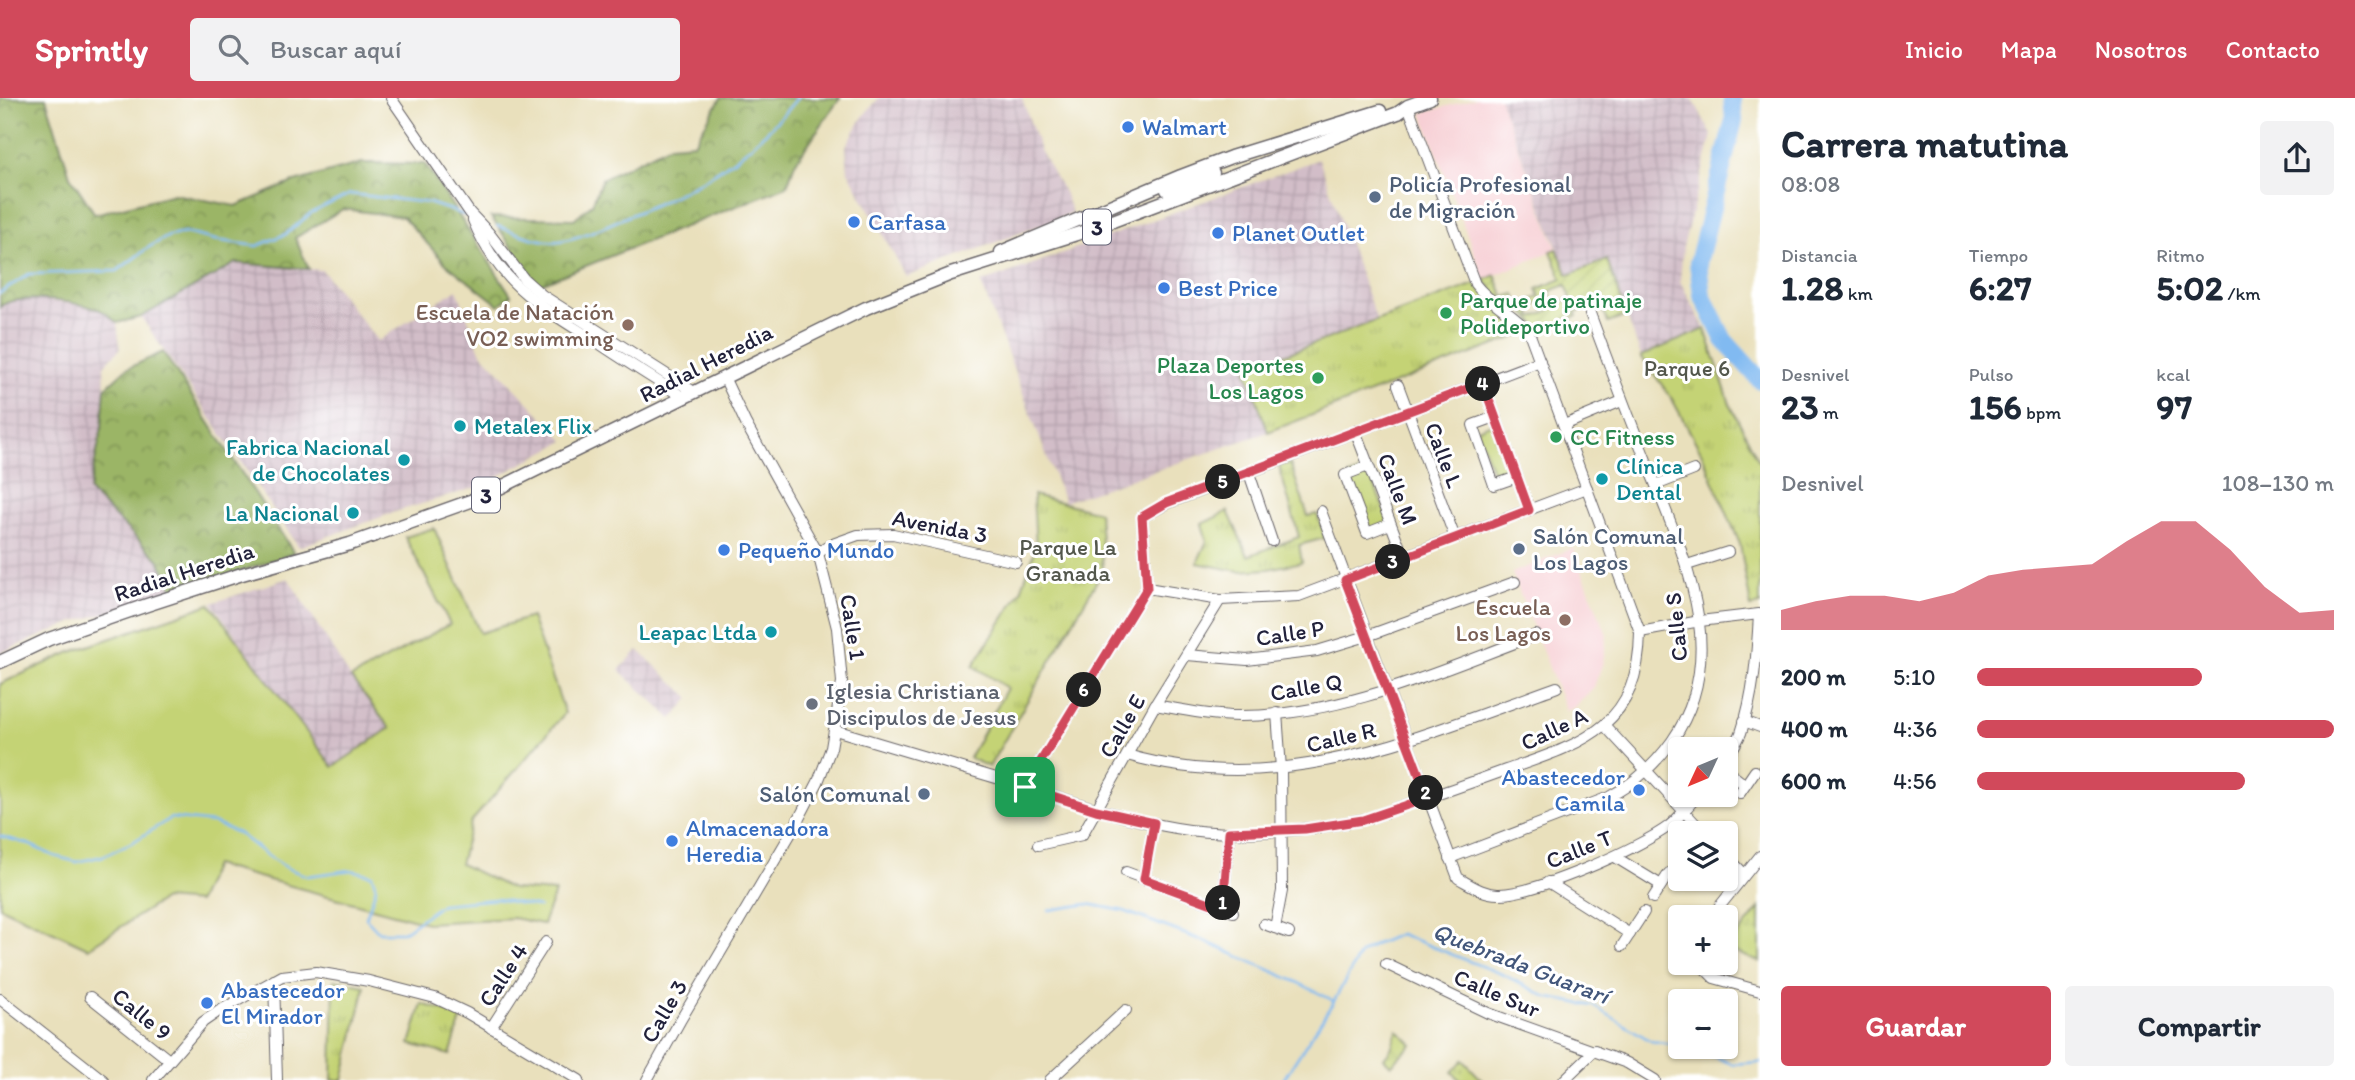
<!DOCTYPE html>
<html lang="es">
<head>
<meta charset="utf-8">
<style>
	:root { --surface:#fff; --page:#f2f2f3; --text:#1f2937; --muted:#747a83; --accent:#d1495b }
	body { margin:0; font-family:Itim,sans-serif; background:var(--page); color:var(--text); height:100vh; display:flex; flex-direction:column; font-size:26px; white-space:nowrap }
	* { box-sizing:border-box; margin:0 }
	p { font-size:23px; color:var(--muted) }
	.icon { flex:none; width:38px; height:38px; fill:none; stroke:currentColor; stroke-width:2; stroke-linecap:round; stroke-linejoin:round }
	.map { position:relative; flex:1; overflow:hidden }
	.sheet { display:flex; flex-direction:column; background:var(--surface); width:595px }
	.sheet>* { flex:none }
	.needle { width:46px; rotate:226deg }
	.controls { position:absolute; left:1668px; top:639px; display:grid; gap:14px }
	.controls a { display:grid; place-items:center; width:70px; height:70px; border-radius:7px; background:var(--surface); box-shadow:0 2px 5px #0004; font-size:35px }
	.pin { position:absolute; display:grid; place-items:center; width:60px; height:60px; color:#fff; margin:-30px; border-radius:14px; box-shadow:0 4px 10px #0006 }
	.km { position:absolute; width:35px; height:35px; margin:-18px; border-radius:50%; background:#222; color:#fff; font-size:19px; line-height:35px; text-align:center }
	.round { display:grid; place-items:center; flex:none; width:74px; height:74px; border-radius:7px; background:var(--page) }
	.head { display:flex; align-items:center; justify-content:space-between; height:119px; padding:0 21px }
	h1 { font-size:38px; font-weight:700; line-height:52px }
	.metrics { display:grid; grid-template-columns:repeat(3,1fr); gap:10px; height:119px; padding:7px 21px }
	.metrics div { display:grid; align-content:center }
	.metrics b { font-size:35px; font-weight:700 }
	.metrics small { font-size:19px; font-weight:400 }
	.metrics p { font-size:19px }
	.chart { height:196px; padding:14px 21px }
	.chart p { display:flex; justify-content:space-between }
	.chart svg { width:100%; height:126px; margin-top:7px; fill:var(--accent); opacity:.7 }
	.action { display:flex; gap:14px; margin-top:auto; padding:14px 21px }
	.action a { flex:1; height:80px; border-radius:7px; background:var(--accent); color:#fff; font-size:28px; font-weight:700; line-height:80px; text-align:center }
	.action a+a { background:var(--page); color:var(--text) }
	ul { padding:0 21px; list-style:none; font-size:23px }
	li { display:grid; grid-template-columns:112px 84px 1fr; align-items:center; height:52px }
	li i { height:18px; border-radius:9px; background:var(--accent) }
	header { display:flex; align-items:center; gap:42px; box-sizing:border-box; height:98px; padding:0 35px; background:var(--accent); color:#fff }
	header strong { font-size:33px }
	nav { display:flex; gap:38px; margin-inline-start:auto; font-size:24px }
	.search { width:490px; height:63px; background:var(--page); display:flex; align-items:center; gap:18px; box-sizing:border-box; padding:0 24px; border-radius:7px; color:var(--muted); font-size:26px }
	main { display:flex; flex:1; min-height:0 }
	.map>svg:first-child { display:block }
	.built { fill:#f7cfd4 }
	.industrial { fill:url(#industrial-grid) }
	.grass { fill:#c4d375; stroke:#737a58; stroke-width:2 }
	.forest { fill:url(#forest-crowns); stroke:#5e6c50; stroke-width:2 }
	.park { fill:url(#park-tufts); stroke:#737a58; stroke-width:2 }
	.garden { fill:url(#garden-furrows); stroke:#737a58; stroke-width:2; fill-rule:evenodd }
	.lines { fill:none; stroke-linecap:round; stroke-linejoin:round }
	.stream { stroke:#81baf1; stroke-width:2.5 }
	.river { stroke:#81baf1; stroke-width:18 }
	.minor-casing { stroke:#686468; stroke-width:12 }
	.major-casing { stroke:#686468; stroke-width:15 }
	.minor { stroke:#fff; stroke-width:10 }
	.major { stroke:#fff; stroke-width:12 }
	.route-casing { stroke:#fff; stroke-width:14 }
	.route { stroke:#d1495b; stroke-width:9 }
	.shop-dot { fill:#3f7fe0; stroke:#fff; stroke-width:2.5 }
	.service-dot { fill:#5c6f8a; stroke:#fff; stroke-width:2.5 }
	.leisure-dot { fill:#2e9e5b; stroke:#fff; stroke-width:2.5 }
	.education-dot { fill:#8d6e63; stroke:#fff; stroke-width:2.5 }
	.culture-dot { fill:#0f9aa8; stroke:#fff; stroke-width:2.5 }
	.worship-dot { fill:#6b7280; stroke:#fff; stroke-width:2.5 }
	.labels { text-anchor:middle; dominant-baseline:central; stroke-width:6; stroke-linejoin:round; paint-order:stroke }
	.shield { fill:#fff; stroke:#646476; stroke-width:2 }
	.shield-label { font-size:21px; font-weight:bold; fill:#22223b }
	.shop-label { font-size:23px; fill:#366cbe; stroke:#fff; text-anchor:start }
	.service-label { font-size:23px; fill:#4e5e75; stroke:#fff; text-anchor:start }
	.leisure-label { font-size:23px; fill:#27864d; stroke:#fff; text-anchor:start }
	.education-label { font-size:23px; fill:#785e54; stroke:#fff; text-anchor:end }
	.street-label { font-size:23px; fill:#22223b; stroke:#fff }
	.park-label { font-size:23px; fill:#53574c; stroke:#fff }
	.culture-label { font-size:23px; fill:#0d838f; stroke:#fff; text-anchor:end }
	.worship-label { font-size:23px; fill:#5b616d; stroke:#fff; text-anchor:start }
	.water-label { font-size:24px; font-style:italic; fill:#43577b; stroke:#fff }
</style>
</head>
<body>
<header>
<strong>Sprintly</strong>
<div class="search"><svg class="icon" aria-label="search" viewBox="0 0 24 24"><circle cx="10" cy="10" r="6"/><path d="M15 15l6 6"/></svg>Buscar aquí</div>
<nav><a>Inicio</a><a>Mapa</a><a>Nosotros</a><a>Contacto</a></nav>
</header>
<main>
<div class="map">
<svg width="1760" height="982" viewBox="0 0 1760 982">
	<defs>
		<pattern id="industrial-grid" width="8" height="8" patternUnits="userSpaceOnUse" patternTransform="scale(1.75)"><rect width="8" height="8" fill="#d2bdc8"/><path d="M0 4h8M4 0v8" fill="none" stroke="#b4a2ad"/></pattern>
		<pattern id="forest-crowns" width="20" height="18" patternUnits="userSpaceOnUse" patternTransform="scale(1.75)"><rect width="20" height="18" fill="#9bb566"/><path d="M2 6a3 3 0 1 1 6 0M12 15a3 3 0 1 1 6 0" fill="none" stroke="#7e9355"/></pattern>
		<pattern id="park-tufts" width="24" height="20" patternUnits="userSpaceOnUse" patternTransform="scale(1.75)"><rect width="24" height="20" fill="#c4d375"/><path d="M3 7l-1-3M5 7V3M7 7l1-3M15 17l-1-3M17 17v-4M19 17l1-3" fill="none" stroke="#a8b566"/></pattern>
		<pattern id="garden-furrows" width="10" height="10" patternUnits="userSpaceOnUse" patternTransform="scale(1.75)"><rect width="10" height="10" fill="#c4d375"/><path d="M-1 1l2-2M0 10L10 0M9 11l2-2" fill="none" stroke="#a8b566"/></pattern>
	</defs>
	<rect width="100%" height="100%" fill="#fff"/>
	<filter id="ink" filterUnits="userSpaceOnUse"><feTurbulence type="fractalNoise" baseFrequency=".0143" numOctaves="2"/><feDisplacementMap in="SourceGraphic" scale="14" xChannelSelector="R" yChannelSelector="G"/><feConvolveMatrix kernelMatrix="1 2 1 2 8 2 1 2 1" color-interpolation-filters="sRGB"/></filter>
	<filter id="wash" filterUnits="userSpaceOnUse"><feTurbulence type="fractalNoise" baseFrequency=".00686" numOctaves="4" result="noise"/><feDisplacementMap in="SourceGraphic" scale="28" xChannelSelector="R" yChannelSelector="G"/><feGaussianBlur stdDeviation="1.57" result="paint"/><feColorMatrix in="noise" values="0 0 0 0 0 0 0 0 0 0 0 0 0 0 0 0 0 1.4 0 .05"/><feComposite in="paint" operator="in"/></filter>
	<g filter="url(#wash)">
		<rect width="100%" height="100%" fill="#e9e0bc"/>
		<g class="built">
			<path d="M1477,0H1499L1557,151L1484,182L1422,15Z"/>
			<path d="M1573,450L1607,537L1603,564L1594,589L1575,609L1566,613L1512,475Z"/>
		</g>
		<g class="industrial">
			<path d="M879,0H1022L1040,52L1064,94L1072,115L906,179L848,73L846,48L864,17Z"/>
			<path d="M1499,0H1692L1712,37L1683,149L1680,183L1705,231L1641,258L1607,162L1568,177Z"/>
			<path d="M1319,61L1377,223L1246,271L1268,334L1064,404L981,185Z"/>
			<path d="M236,165L322,172L378,243L457,191L480,253L565,343L478,389L395,414L299,449L141,219Z"/>
			<path d="M23,200L82,207L104,214L117,225L120,251L104,268L105,290L102,329L89,393L159,462L175,496L74,524L0,555V209L3,205Z"/>
			<path d="M288,480L351,580L390,630L332,670L212,505Z"/>
			<path d="M638,552L690,600L672,621L619,572Z"/>
		</g>
		<path class="grass" d="M434,430L480,535L531,519L565,615L471,724L460,766L512,791L555,794L543,826L513,820L427,825L214,767L198,804L164,801L88,850L0,809V586L71,554L210,506L333,669L390,630L351,580L450,526L405,439Z"/>
		<g class="forest">
			<path d="M0,0H46L70,78L95,116L174,96L236,108L291,85L362,65L425,66L511,197L499,207L446,166L403,119L343,111L295,140L309,171L236,165L141,219L117,225C113,222 109,217 104,214C86,204 14,194 0,209Z"/>
			<path d="M721,0H840L795,65L787,88L538,187L491,119L574,121L592,106L602,81L670,47L694,45Z"/>
			<path d="M163,254L294,455L175,496L159,462L89,393L102,329L105,290L126,271Z"/>
		</g>
		<g class="park">
			<path d="M1475,186L1529,234L1268,334L1246,271Z"/>
			<path d="M1705,231L1730,306L1760,365V507L1751,509L1740,446L1702,356L1672,301L1641,258Z"/>
			<path d="M1492,325L1510,376L1495,382L1477,331Z"/>
			<path d="M1290,365L1308,418L1317,416L1325,440L1299,447L1302,464L1268,471L1239,473L1197,465L1207,443L1202,426L1228,413L1248,458L1299,439L1279,368Z"/>
			<path d="M1368,371L1390,426L1368,433L1349,378Z"/>
			<path d="M1033,397L1099,414L1103,472L989,669L969,660L1007,590L973,568L1021,493L1036,449Z"/>
			<path d="M1760,809V864L1727,851Z"/>
			<path d="M334,882L365,888L343,982H332Z"/>
			<path d="M422,906L462,918L450,957L410,946Z"/>
			<path d="M1397,932L1412,946L1391,967L1384,960L1391,951Z"/>
			<path d="M1463,962L1482,982H1460L1452,974Z"/>
		</g>
		<path class="garden" d="M1557,151L1568,177L1607,162L1627,218L1608,225L1601,206L1575,214L1577,218L1540,232L1523,212L1498,198L1484,182L1495,177L1504,199L1515,196L1519,206L1540,199L1537,191L1562,181L1551,153ZM1566,187L1571,200L1548,210L1549,213L1533,220L1529,210L1552,200L1550,193Z"/>
		<g class="lines">
			<g class="stream">
				<path d="M497,128C516,134 540,146 560,143C583,139 605,128 626,119C697,90 748,62 797,0"/>
				<path d="M0,195L29,176L117,173L149,149L169,138L186,135L215,142L257,148L286,136L311,115L350,96L429,105L465,117"/>
				<path d="M0,738L28,746L54,758L77,764L103,758L133,744L171,720L213,725L238,735L269,759L289,771L307,778L351,772L372,777L376,790L366,820L379,834H403L442,806L497,801L539,809"/>
				<path d="M1049,812L1088,806L1124,813L1206,844L1297,884L1334,903"/>
				<path d="M1690,948L1732,966L1760,964"/>
				<path d="M1283,982L1334,903L1360,856L1374,847L1400,836L1504,877L1549,900L1594,908L1651,943L1680,947"/>
			</g>
			<path class="river" d="M1732,0L1734,22L1698,165L1702,197L1724,242L1760,282"/>
		</g>
	</g>
	<g filter="url(#ink)">
		<g class="lines">
			<defs>
				<g id="minor">
					<path d="M391,0L470,115L489,135L524,181L542,197L694,294"/>
					<path d="M473,122C499,186 541,209 597,244C625,263 654,281 683,299"/>
					<path d="M1483,285L1529,412"/>
					<path d="M1398,287L1455,440"/>
					<path d="M1495,319L1473,327L1494,387L1517,379"/>
					<path d="M1564,327L1622,303"/>
					<path d="M1356,335L1404,460"/>
					<path d="M1368,368L1345,377L1367,435L1390,426"/>
					<path d="M1249,375L1272,443"/>
					<path d="M1656,387L1694,372"/>
					<path d="M1321,413L1458,780C1471,787 1483,796 1498,796C1533,797 1640,750 1669,728C1680,719 1689,707 1699,696"/>
					<path d="M818,455L830,447L858,437L893,436L1016,464"/>
					<path d="M1687,467L1728,454"/>
					<path d="M1147,490L1220,502L1299,498L1587,390"/>
					<path d="M1640,534L1700,523L1759,516C1757,555 1754,597 1741,635C1737,645 1730,654 1726,664"/>
					<path d="M1187,557L1247,562L1317,553L1367,538L1515,484"/>
					<path d="M1155,607C1183,612 1212,618 1240,618C1343,618 1441,572 1536,537"/>
					<path d="M1744,623L1760,629"/>
					<path d="M1605,628L1704,735"/>
					<path d="M835,632C898,651 960,669 1023,688C1074,704 1123,721 1176,730C1232,740 1305,733 1361,722C1376,719 1391,712 1406,707C1439,696 1473,684 1506,672C1584,645 1639,629 1640,534L1529,234C1513,215 1490,206 1475,186L1408,8"/>
					<path d="M1127,657C1281,701 1414,640 1557,589"/>
					<path d="M1726,672L1745,687"/>
					<path d="M1025,689L1147,490L1142,419L1166,406L1540,263"/>
					<path d="M1740,695L1755,673"/>
					<path d="M1038,747L1082,737L1155,607L1220,502"/>
					<path d="M1726,757L1744,776"/>
					<path d="M1615,759L1661,787"/>
					<path d="M1450,760L1609,699C1635,685 1655,667 1672,643C1733,556 1683,457 1649,370C1628,317 1608,264 1588,210"/>
					<path d="M1126,774L1233,814"/>
					<path d="M1144,781L1154,725"/>
					<path d="M1548,784L1630,836"/>
					<path d="M1653,800L1669,775"/>
					<path d="M1223,810L1229,734"/>
					<path d="M1711,819L1760,758"/>
					<path d="M1264,826L1289,835"/>
					<path d="M1275,830L1282,793L1281,671L1277,615"/>
					<path d="M1622,848L1644,814"/>
					<path d="M1698,864L1714,880L1760,893"/>
					<path d="M1386,866L1488,915L1627,965L1655,982"/>
					<path d="M274,882L277,982"/>
					<path d="M90,899L169,962"/>
					<path d="M0,901L103,982"/>
					<path d="M491,930L546,844"/>
					<path d="M153,982L203,924L219,913L282,878L316,874L369,883L435,900L467,915L579,982"/>
					<path d="M647,982L680,923L794,730L818,684L831,650L842,584L837,530L818,455L746,326L724,279"/>
					<path d="M1050,982L1126,912"/>
					<path d="M1564,982L1595,952"/>
				</g>
				<g id="major">
					<path d="M1167,92L1213,75"/>
					<path d="M1001,154L1181,78L1231,59L1380,13"/>
					<path d="M0,564L49,541L147,507L242,476L350,446L479,400L866,210L951,176L1089,132L1398,15L1408,8L1430,0"/>
				</g>
			</defs>
			<use href="#minor" class="minor-casing"/>
			<use href="#major" class="major-casing"/>
			<use href="#minor" class="minor"/>
			<use href="#major" class="major"/>
		</g>
	</g>
	<g class="lines" filter="url(#ink)">
		<defs>
			<path id="route" d="M1483,285L1529,412L1345,482L1428,700L1363,722L1305,731L1229,734L1223,810L1144,781L1154,725L1096,712L1025,689L1147,490L1142,419L1166,405Z"/>
		</defs>
		<use href="#route" class="route-casing"/>
		<use href="#route" class="route"/>
	</g>
	<g class="shop-dot">
		<circle cx="1128" cy="29" r="7"/>
		<circle cx="854" cy="124" r="7"/>
		<circle cx="1218" cy="135" r="7"/>
		<circle cx="1164" cy="190" r="7"/>
		<circle cx="724" cy="452" r="7"/>
		<circle cx="1639" cy="692" r="7"/>
		<circle cx="672" cy="743" r="7"/>
		<circle cx="207" cy="905" r="7"/>
	</g>
	<g class="service-dot">
		<circle cx="1375" cy="99" r="7"/>
		<circle cx="1519" cy="451" r="7"/>
		<circle cx="924" cy="696" r="7"/>
	</g>
	<g class="leisure-dot">
		<circle cx="1446" cy="215" r="7"/>
		<circle cx="1318" cy="280" r="7"/>
		<circle cx="1556" cy="339" r="7"/>
	</g>
	<g class="education-dot">
		<circle cx="628" cy="227" r="7"/>
		<circle cx="1565" cy="522" r="7"/>
	</g>
	<g class="culture-dot">
		<circle cx="460" cy="328" r="7"/>
		<circle cx="404" cy="362" r="7"/>
		<circle cx="1602" cy="381" r="7"/>
		<circle cx="353" cy="415" r="7"/>
		<circle cx="771" cy="534" r="7"/>
	</g>
	<circle class="worship-dot" cx="812" cy="606" r="7"/>
	<g class="labels">
		<g class="shield">
			<rect x="1083" y="111.5" width="28" height="35" rx="5"/>
			<rect x="472" y="379.5" width="28" height="35" rx="5"/>
		</g>
		<g class="shield-label">
			<text x="1097" y="129">3</text>
			<text x="486" y="397">3</text>
		</g>
		<g class="shop-label">
			<text x="1142" y="29">Walmart</text>
			<text x="868" y="124">Carfasa</text>
			<text x="1232" y="135">Planet Outlet</text>
			<text x="1178" y="190">Best Price</text>
			<text x="738" y="452">Pequeño Mundo</text>
			<text x="1625" y="679" text-anchor="end">Abastecedor<tspan x="1625" dy="26">Camila</tspan></text>
			<text x="686" y="730">Almacenadora<tspan x="686" dy="26">Heredia</tspan></text>
			<text x="221" y="892">Abastecedor<tspan x="221" dy="26">El Mirador</tspan></text>
		</g>
		<g class="service-label">
			<text x="1389" y="86">Policía Profesional<tspan x="1389" dy="26">de Migración</tspan></text>
			<text x="1533" y="438">Salón Comunal<tspan x="1533" dy="26">Los Lagos</tspan></text>
			<text x="910" y="696" text-anchor="end">Salón Comunal</text>
		</g>
		<g class="leisure-label">
			<text x="1460" y="202">Parque de patinaje<tspan x="1460" dy="26">Polideportivo</tspan></text>
			<text x="1304" y="267" text-anchor="end">Plaza Deportes<tspan x="1304" dy="26">Los Lagos</tspan></text>
			<text x="1570" y="339">CC Fitness</text>
		</g>
		<g class="education-label">
			<text x="614" y="214">Escuela de Natación<tspan x="614" dy="26">VO2 swimming</tspan></text>
			<text x="1551" y="509">Escuela<tspan x="1551" dy="26">Los Lagos</tspan></text>
		</g>
		<g class="street-label">
			<text transform="translate(706 265) rotate(-27)">Radial Heredia</text>
			<text transform="translate(1444 357) rotate(69)">Calle L</text>
			<text transform="translate(1398 391) rotate(69)">Calle M</text>
			<text transform="translate(940 428) rotate(11)">Avenida 3</text>
			<text transform="translate(184 474) rotate(-18)">Radial Heredia</text>
			<text transform="translate(853 529) rotate(81)">Calle 1</text>
			<text transform="translate(1676 529) rotate(-96)">Calle S</text>
			<text transform="translate(1290 535) rotate(-9)">Calle P</text>
			<text transform="translate(1306 589) rotate(-10)">Calle Q</text>
			<text transform="translate(1122 628) rotate(-60)">Calle E</text>
			<text transform="translate(1554 631) rotate(-25)">Calle A</text>
			<text transform="translate(1341 639) rotate(-13)">Calle R</text>
			<text transform="translate(1579 751) rotate(-22)">Calle T</text>
			<text transform="translate(503 877) rotate(-57)">Calle 4</text>
			<text transform="translate(1497 895) rotate(23)">Calle Sur</text>
			<text transform="translate(664 913) rotate(-60)">Calle 3</text>
			<text transform="translate(142 916) rotate(39)">Calle 9</text>
		</g>
		<g class="park-label">
			<text x="1687" y="270">Parque 6</text>
			<text x="1068" y="449">Parque La<tspan x="1068" dy="26">Granada</tspan></text>
		</g>
		<g class="culture-label">
			<text x="474" y="328" text-anchor="start">Metalex Flix</text>
			<text x="390" y="349">Fabrica Nacional<tspan x="390" dy="26">de Chocolates</tspan></text>
			<text x="1616" y="368" text-anchor="start">Clínica<tspan x="1616" dy="26">Dental</tspan></text>
			<text x="339" y="415">La Nacional</text>
			<text x="757" y="534">Leapac Ltda</text>
		</g>
		<g class="worship-label">
			<text x="826" y="593">Iglesia Christiana<tspan x="826" dy="26">Discipulos de Jesus</tspan></text>
		</g>
		<g class="water-label">
			<text transform="translate(1521 865) rotate(21)">Quebrada Guararí</text>
		</g>
	</g>
</svg>
<div class="controls">
<a><svg class="needle" viewBox="-14 -14 28 28"><path d="M0-13l5 13h-10z" fill="#e53935"/><path d="M0 13l5-13h-10z" fill="#747a83"/></svg></a>
<a><svg class="icon" aria-label="layers" viewBox="0 0 24 24"><path d="M12 4l9 5-9 5-9-5zM3 14l9 5 9-5"/></svg></a>
<a>+</a>
<a>−</a>
</div>
<div class="pin" style="left:1025px;top:689px;background:#1e9e55"><svg class="icon" aria-label="arrive" viewBox="0 0 24 24"><path d="M6 21V4h12l-3 4 3 4H6"/></svg></div>
<b class="km" style="left:1223px;top:805px">1</b>
<b class="km" style="left:1426px;top:695px">2</b>
<b class="km" style="left:1393px;top:464px">3</b>
<b class="km" style="left:1483px;top:286px">4</b>
<b class="km" style="left:1223px;top:384px">5</b>
<b class="km" style="left:1084px;top:592px">6</b>
</div>
<section class="sheet">
<div class="head"><div><h1>Carrera matutina</h1><p>08:08</p></div><a class="round"><svg class="icon" aria-label="share" viewBox="0 0 24 24"><path d="M12 15V3M7 8l5-5 5 5M5 13v7h14v-7"/></svg></a></div>
<div class="metrics">
<div><p>Distancia</p><b>1.28<small> km</small></b></div>
<div><p>Tiempo</p><b>6:27</b></div>
<div><p>Ritmo</p><b>5:02<small> /km</small></b></div>
</div>
<div class="metrics">
<div><p>Desnivel</p><b>23<small> m</small></b></div>
<div><p>Pulso</p><b>156<small> bpm</small></b></div>
<div><p>kcal</p><b>97</b></div>
</div>
<div class="chart"><p><span>Desnivel</span>108–130 m</p>
<svg viewBox="0 0 160 44" preserveAspectRatio="none"><path d="M0 44V37L10 34L20 32L30 32L40 34L50 31L60 25L70 23L80 22L90 21L100 13L110 6L120 6L130 16L140 29L150 38L160 37V44z"/></svg>
</div>
<ul>
<li><b>200 m</b>5:10<i style="width:63%"></i></li>
<li><b>400 m</b>4:36<i style="width:100%"></i></li>
<li><b>600 m</b>4:56<i style="width:75%"></i></li>
</ul>
<div class="action"><a>Guardar</a><a>Compartir</a></div>
</section>
</main>
</body>
</html>
